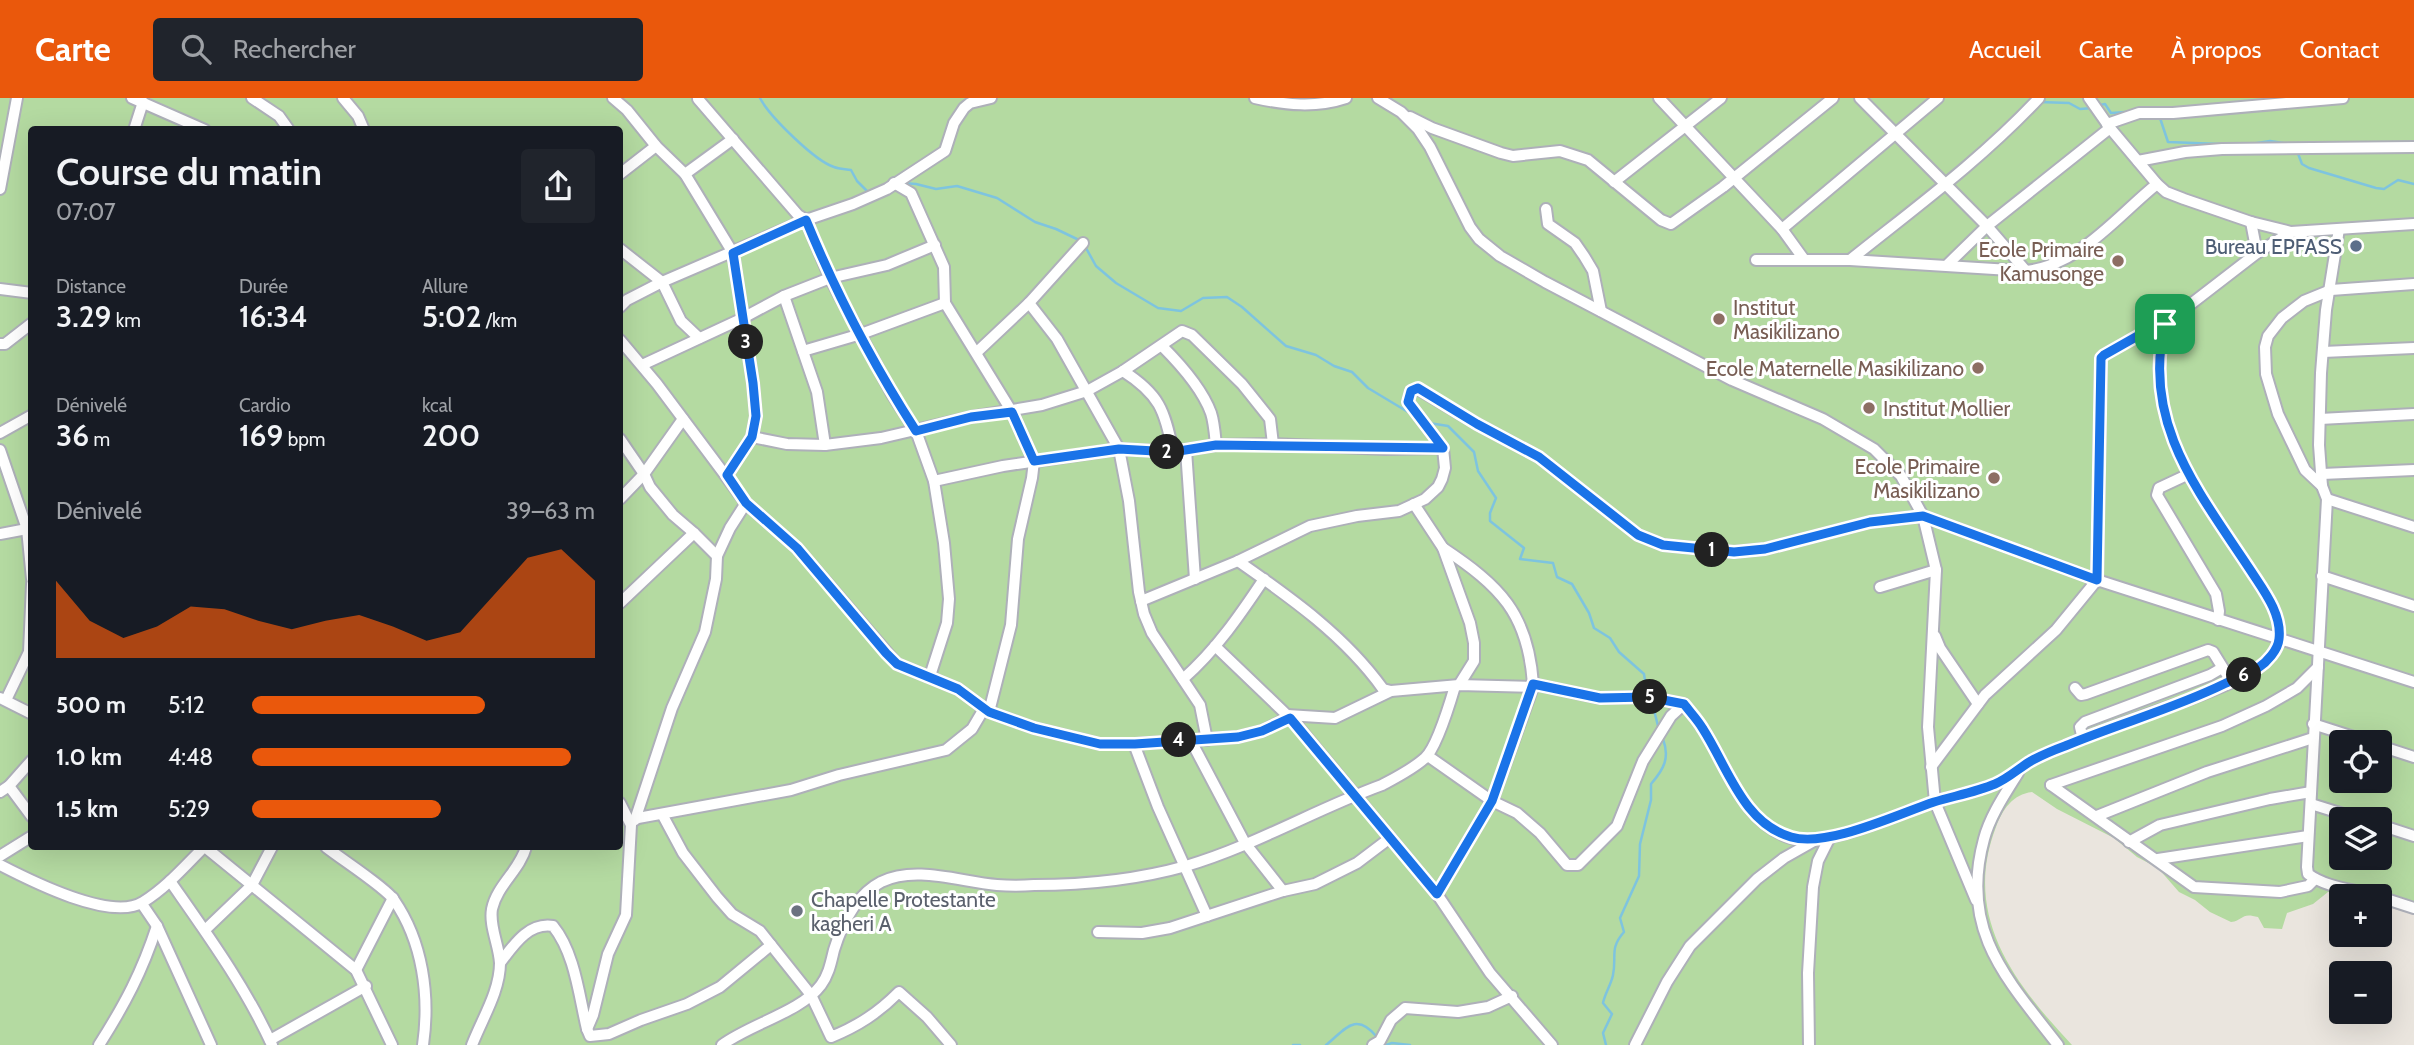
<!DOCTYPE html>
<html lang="fr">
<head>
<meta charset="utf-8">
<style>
	:root { --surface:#171b24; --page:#20242c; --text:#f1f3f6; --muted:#9ea1a6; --accent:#ea580c }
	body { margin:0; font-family:Cabin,sans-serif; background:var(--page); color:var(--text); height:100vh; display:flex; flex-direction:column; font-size:26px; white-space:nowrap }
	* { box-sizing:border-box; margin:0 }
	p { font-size:23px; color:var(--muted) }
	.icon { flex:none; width:38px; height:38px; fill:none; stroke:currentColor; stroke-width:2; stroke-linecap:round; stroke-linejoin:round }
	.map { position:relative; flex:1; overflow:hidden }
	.details { position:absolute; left:28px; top:28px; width:595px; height:724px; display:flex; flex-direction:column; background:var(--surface); border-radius:7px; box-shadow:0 7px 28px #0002 }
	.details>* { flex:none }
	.buttons { position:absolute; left:2329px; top:632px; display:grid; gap:14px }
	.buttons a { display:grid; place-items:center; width:63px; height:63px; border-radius:7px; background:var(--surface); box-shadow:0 7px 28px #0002; font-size:35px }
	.pin { position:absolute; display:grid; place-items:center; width:60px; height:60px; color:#fff; margin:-30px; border-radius:14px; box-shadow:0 4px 10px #0006 }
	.km { position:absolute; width:35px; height:35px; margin:-18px; border-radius:50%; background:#222; color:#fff; font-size:19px; line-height:35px; text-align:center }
	.round { display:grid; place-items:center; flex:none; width:74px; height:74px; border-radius:7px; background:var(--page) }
	.summary { display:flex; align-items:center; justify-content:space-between; height:119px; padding:0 28px }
	h1 { font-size:38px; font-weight:600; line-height:52px }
	.metrics { display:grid; grid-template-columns:repeat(3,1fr); gap:10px; height:119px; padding:7px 28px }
	.metrics div { display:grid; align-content:center }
	.metrics b { font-size:30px; font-weight:600 }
	.metrics small { font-size:19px; font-weight:400 }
	.metrics p { font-size:19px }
	.chart { height:196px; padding:14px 28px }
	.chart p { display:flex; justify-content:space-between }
	.chart svg { width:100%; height:126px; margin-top:7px; fill:var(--accent); opacity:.7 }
	ul { padding:0 28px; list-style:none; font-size:23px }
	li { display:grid; grid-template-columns:112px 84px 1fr; align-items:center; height:52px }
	li i { height:18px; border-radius:9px; background:var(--accent) }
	header { display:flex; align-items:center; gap:42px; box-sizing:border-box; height:98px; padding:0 35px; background:var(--accent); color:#fff }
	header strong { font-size:33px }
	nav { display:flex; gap:38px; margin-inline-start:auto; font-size:24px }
	.search { width:490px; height:63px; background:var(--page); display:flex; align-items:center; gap:18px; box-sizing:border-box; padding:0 24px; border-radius:7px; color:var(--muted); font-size:26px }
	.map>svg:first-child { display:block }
	.green { fill:#b4daa1; fill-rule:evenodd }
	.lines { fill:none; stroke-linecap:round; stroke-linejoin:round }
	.stream { stroke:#7ec4df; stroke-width:2.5 }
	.minor-casing { stroke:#aeb0b9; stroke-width:14 }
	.minor { stroke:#fff; stroke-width:10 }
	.route-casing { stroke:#fff; stroke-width:14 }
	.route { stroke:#1a73e8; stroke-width:9 }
	.service-dot { fill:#5c6f8a; stroke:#fff; stroke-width:2.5 }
	.education-dot { fill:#8d6e63; stroke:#fff; stroke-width:2.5 }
	.worship-dot { fill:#6b7280; stroke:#fff; stroke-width:2.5 }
	.labels { text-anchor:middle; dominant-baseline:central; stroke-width:6; stroke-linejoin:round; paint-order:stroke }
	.service-label { font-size:21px; fill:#4e5e75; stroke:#fff; text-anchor:end }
	.education-label { font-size:21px; fill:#785e54; stroke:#fff; text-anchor:end }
	.worship-label { font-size:21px; fill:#5b616d; stroke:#fff; text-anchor:start }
</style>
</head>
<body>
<header>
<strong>Carte</strong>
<div class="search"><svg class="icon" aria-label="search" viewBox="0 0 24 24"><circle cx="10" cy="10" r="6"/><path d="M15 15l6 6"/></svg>Rechercher</div>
<nav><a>Accueil</a><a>Carte</a><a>À propos</a><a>Contact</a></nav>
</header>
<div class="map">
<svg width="2414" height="947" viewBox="0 0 2414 947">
	<rect width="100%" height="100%" fill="#eae5de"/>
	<path class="green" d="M0,0H2414V813L2334,792L2328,794L2313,806L2287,815L2282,831L2264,830L2258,819C2241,814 2244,822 2231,824L2210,814L2195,802L2179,794L2158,770L2137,759L2114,740L2057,711L2032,694C2013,696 2002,712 1996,729C1962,817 2013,884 2072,947H0ZM32,32H620V749H32ZM2342,644H2380V682H2342ZM2342,721H2380V760H2342Z"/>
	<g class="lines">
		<g class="stream">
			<path d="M760,0C769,18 815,63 834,69C839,71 846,71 851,72L857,83L868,94L870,93"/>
			<path d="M2039,4L2069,5L2080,11L2093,10"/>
			<path d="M2100,7L2105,6L2111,15L2126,14"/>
			<path d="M2160,20L2168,44L2220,46"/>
			<path d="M2251,46L2270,43L2289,46"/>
			<path d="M2297,53L2302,66L2309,70L2376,90L2384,91L2398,82L2414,86"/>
			<path d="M903,85L916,86L936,91L957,88L997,100L1035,124L1056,131L1079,142"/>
			<path d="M1086,150L1096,168L1116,185L1158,210L1181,213L1203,200L1227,199L1242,209L1286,248L1316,257L1334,268L1352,274L1368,290L1413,317"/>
			<path d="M1429,325L1448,328L1474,354L1478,373L1496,400L1490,415V423L1524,450L1520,461L1553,465L1557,479L1572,486L1589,515L1594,530L1610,540L1619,554L1644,576L1647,595"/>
			<path d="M1652,604L1659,632"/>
			<path d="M1293,947H1300"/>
			<path d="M1326,947C1344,933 1355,912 1377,939"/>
			<path d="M1386,947L1392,945L1410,947"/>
			<path d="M1606,947L1603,935L1612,916L1603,905C1605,895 1611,887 1613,877C1617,858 1609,851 1624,834L1620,820L1639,778L1640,746L1651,702V686C1664,671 1670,660 1663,641"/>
		</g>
		<defs>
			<g id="minor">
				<path d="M132,0L205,32"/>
				<path d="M252,0L279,18L289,32"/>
				<path d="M343,0L358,18L364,32"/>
				<path d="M613,0L627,12L656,48L685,76L733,155L753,285L756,318L752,339L727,377"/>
				<path d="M1255,0C1286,7 1316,10 1346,0"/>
				<path d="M1378,0L1401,14L1418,31L1430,49L1470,129L1479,141L1500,158L1545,184L1732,282L1823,321L1874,351L1901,378L1923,418L1936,472L1928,629L1935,704L1976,802"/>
				<path d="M1659,0L1782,131L1803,160"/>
				<path d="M1860,0L1987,128L2026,173"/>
				<path d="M2089,0L2110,30L2157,86L2166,94L2184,101L2251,124L2291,134L2414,126"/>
				<path d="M698,1L798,117L806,122L830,180L892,296L916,333L934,383L944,445L949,501L947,525L930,578"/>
				<path d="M1410,19L1432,30L1501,55L1513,58L1560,53L1588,62L1661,122L1671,126L1723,89L1833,0"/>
				<path d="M2107,26L2139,15H2173L2343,0"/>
				<path d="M134,32L143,4"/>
				<path d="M2138,63L2185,54L2222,51L2414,49"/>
				<path d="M620,76L656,48"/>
				<path d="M685,76L733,41"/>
				<path d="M1614,84L1721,0"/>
				<path d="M894,85L911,95L944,169L945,205L1012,314L1034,363L1032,380L1018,441L1011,527L989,614"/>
				<path d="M0,91L17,0"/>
				<path d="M1546,111L1548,126L1575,145L1584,158L1593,173L1601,213"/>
				<path d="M2251,124L2257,155"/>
				<path d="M1782,131L1938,0"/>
				<path d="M2339,131L2326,212L2321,275L2319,347L2322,388L2327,401L2307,769L2308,776C2327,790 2353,791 2376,798"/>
				<path d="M620,151L662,184L681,223L699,240"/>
				<path d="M1756,162H1850L2026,173C2080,167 2117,118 2157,86"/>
				<path d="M1850,162C1915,110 1982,61 2039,0"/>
				<path d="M1947,167L1987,128L2110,30"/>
				<path d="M0,191L32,195"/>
				<path d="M784,198L817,294L825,347"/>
				<path d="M1029,205L1057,241L1119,351L1129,403L1139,494L1144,516L1152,535L1200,607L1207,642"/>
				<path d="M620,209L627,202L662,184L806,122L853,106L887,91L945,53L954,25L964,10L970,5L991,0"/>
				<path d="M620,242L657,286L746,405L797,450L897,566L958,591L989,614L1034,630L1100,646H1134L1238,639L1262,633L1290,619L1287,617L1335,620L1391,593L1459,587L1533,589V586L1599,600L1648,599L1684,606C1690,614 1698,622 1703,631C1728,670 1743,725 1791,740C1827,750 1898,716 1934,704C1954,698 1976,694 1995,686C2009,681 2019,670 2031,663C2042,657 2054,652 2065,648C2104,631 2145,617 2185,603C2207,594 2238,584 2258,570C2267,564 2278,552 2279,541C2282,516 2264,493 2251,473C2200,395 2141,326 2165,226L2257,155L2291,134"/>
				<path d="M0,246H5L32,225"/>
				<path d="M1162,248C1180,266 1202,290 1211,315C1214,324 1215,337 1216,347"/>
				<path d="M803,253L861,236L945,205"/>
				<path d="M977,254L1029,205L1083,145"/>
				<path d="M2323,254L2414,250"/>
				<path d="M642,267L741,221L784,198L830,180L887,167L935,147"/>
				<path d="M1123,273C1159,296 1165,312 1173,354"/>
				<path d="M2320,321L2414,316"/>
				<path d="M0,335L32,317"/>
				<path d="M752,339L787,346L825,347L881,340L971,319L1042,307L1087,293L1123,273L1182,233L1192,237L1242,286L1270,321L1273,346"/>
				<path d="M620,341L644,376L650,389L673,417L694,435L717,458"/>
				<path d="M0,352L27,431L32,481"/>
				<path d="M1186,352L1195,481"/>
				<path d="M2189,376L2159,390L2157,397L2216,496L2219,513L2218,522"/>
				<path d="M2322,376L2414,372"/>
				<path d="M934,383L1003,368L1119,351L1173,354L1216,347L1273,346L1385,351L1443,350"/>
				<path d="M2322,388L2305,372L2278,316L2266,276L2265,249L2268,238L2282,220L2304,203L2331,192L2414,186"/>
				<path d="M620,401L644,376L683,321"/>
				<path d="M2327,401L2414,429"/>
				<path d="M1414,406L1443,450L1470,525L1474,545V563L1459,587"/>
				<path d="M0,436L32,430"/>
				<path d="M1443,450C1500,488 1528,515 1533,586"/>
				<path d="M1238,463C1291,500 1345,538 1383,591L1391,593"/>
				<path d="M2322,478L2414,508"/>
				<path d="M1880,489L1936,472"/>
				<path d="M1141,503L1238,463L1310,428L1357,418L1399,413L1425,401L1438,389L1442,381L1445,370L1443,350L1408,304L1411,293L1418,291L1477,326L1539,359L1638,437L1663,447L1734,454L1765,451L1870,424L1923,418L2097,482L2414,584"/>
				<path d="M620,505L694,435"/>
				<path d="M1935,538L1940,550L1978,606"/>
				<path d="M1215,548L1287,617"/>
				<path d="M1183,581C1216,552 1240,517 1264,481"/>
				<path d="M2075,590L2081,597L2086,596L2208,552L2213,554L2231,583"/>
				<path d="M0,600L32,616"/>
				<path d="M6,602L29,554L32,486"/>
				<path d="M1290,619L1437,796L1490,875L1552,947"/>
				<path d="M2313,626L2369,644"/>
				<path d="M1190,641L1245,745L1283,793"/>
				<path d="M2083,641L2080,629L2085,624L2210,577L2222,570"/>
				<path d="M1134,646L1158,709L1207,818"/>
				<path d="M2380,648L2414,659"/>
				<path d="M1428,658L1492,703L1517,715L1540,735L1567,767H1578L1617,728L1643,663L1671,618L1684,606"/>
				<path d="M1931,669L1985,597L2056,532L2097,482L2101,260L2104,257L2157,227L2165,226"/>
				<path d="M2018,675C2005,696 1990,718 1984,741C1959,832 2006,880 2058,947"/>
				<path d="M2051,687L2194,789L2280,794L2308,788L2315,781"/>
				<path d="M2051,687L2222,628L2266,608L2297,590L2318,569"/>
				<path d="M9,688L32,719"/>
				<path d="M0,694L9,688L32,662"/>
				<path d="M2311,706L2359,721"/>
				<path d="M662,716L683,755L717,799L732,816L760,833L811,897L831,939C858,928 878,915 899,894L927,919L951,947"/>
				<path d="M2097,718L2207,674L2313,640"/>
				<path d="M638,720L791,692L839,677L946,652L972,631L985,609"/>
				<path d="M635,722L672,610L705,534L716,481L717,458L730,430L746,405"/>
				<path d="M2380,727L2414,738"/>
				<path d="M2129,744L2160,727L2270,701L2311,694"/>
				<path d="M205,749L356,872L392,947"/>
				<path d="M326,749C341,761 385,789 394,802C423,844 430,898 423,947"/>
				<path d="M0,758L32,738"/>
				<path d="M2158,761L2308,738"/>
				<path d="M0,767C31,783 111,824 143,804C166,790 185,768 204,749"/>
				<path d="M170,783C207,836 245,888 272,947"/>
				<path d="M1437,796L1492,703L1533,589"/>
				<path d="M2380,799L2414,810"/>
				<path d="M142,806L157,828L211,947"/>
				<path d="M205,832L252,787L272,749"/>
				<path d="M1098,834L1142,835L1170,830L1283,793L1315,786L1357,765L1390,740"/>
				<path d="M500,865C513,848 528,824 553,828C575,855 579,898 587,931L593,917L608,856L626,817L631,727L620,705"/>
				<path d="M356,872L393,800"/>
				<path d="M587,931L590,938L609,936L641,922L687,906L720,889L771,847"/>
				<path d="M270,942L366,888"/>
				<path d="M99,947C125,906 142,874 157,828"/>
				<path d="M472,947C482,921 500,893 500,865C499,847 489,828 492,811C497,787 520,772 526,749"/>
				<path d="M722,947C750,926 801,914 821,887C829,876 831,864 834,852C842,826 856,797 881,784C916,767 960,784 997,787C1009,788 1021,788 1034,787C1085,787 1136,782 1186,768C1254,748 1316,711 1382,687C1397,679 1413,671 1425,660C1437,649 1450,605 1455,588"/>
				<path d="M1373,947L1380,943L1391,922L1405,910L1458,914L1488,909L1512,898"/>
				<path d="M1635,947L1667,884L1690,848L1757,781L1784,760L1814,743"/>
				<path d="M1809,947L1808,875L1813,789L1818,763L1830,739"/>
			</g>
		</defs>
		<use href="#minor" class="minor-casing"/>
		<use href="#minor" class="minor"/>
	</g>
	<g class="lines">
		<defs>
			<path id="route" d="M806,122C836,195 873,266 916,333L971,319L1012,314L1034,363L1119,351L1173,354L1216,347L1443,350L1408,304L1411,293L1418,290L1477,326L1539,359L1638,437L1663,447L1734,454L1765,451L1870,424L1923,418L2097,482L2101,260L2104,257L2157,227L2165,226C2141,326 2200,395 2251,473C2264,493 2282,516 2279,541C2278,552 2267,564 2258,570C2248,577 2235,581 2224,586C2173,611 2117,626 2065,648C2054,652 2042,657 2031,663C2019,670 2009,680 1995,686C1976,694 1954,698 1934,704C1898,716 1827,750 1791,739C1743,725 1728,670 1703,631C1698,622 1690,614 1684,606L1648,599L1600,600L1533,586L1492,703L1437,796L1290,620L1262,633L1238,639L1135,646H1100L1034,630L989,614L958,591L897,566L886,555L797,450L746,405L727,377L752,339L756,318L753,285L733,155Z"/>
		</defs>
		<use href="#route" class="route-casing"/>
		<use href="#route" class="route"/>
	</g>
	<circle class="service-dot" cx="2356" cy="148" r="7"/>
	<g class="education-dot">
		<circle cx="2118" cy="163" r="7"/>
		<circle cx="1719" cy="221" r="7"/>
		<circle cx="1978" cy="270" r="7"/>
		<circle cx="1869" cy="310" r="7"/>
		<circle cx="1994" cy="380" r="7"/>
	</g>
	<circle class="worship-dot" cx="797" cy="813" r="7"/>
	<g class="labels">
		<g class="service-label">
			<text x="2342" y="148">Bureau EPFASS</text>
		</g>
		<g class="education-label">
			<text x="2104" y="151">Ecole Primaire<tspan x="2104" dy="24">Kamusonge</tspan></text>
			<text x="1733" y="209" text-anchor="start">Institut<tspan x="1733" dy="24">Masikilizano</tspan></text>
			<text x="1964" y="270">Ecole Maternelle Masikilizano</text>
			<text x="1883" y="310" text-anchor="start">Institut Mollier</text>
			<text x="1980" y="368">Ecole Primaire<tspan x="1980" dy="24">Masikilizano</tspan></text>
		</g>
		<g class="worship-label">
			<text x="811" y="801">Chapelle Protestante<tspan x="811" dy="24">kagheri A</tspan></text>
		</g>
	</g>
</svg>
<div class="buttons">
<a><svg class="icon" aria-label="locate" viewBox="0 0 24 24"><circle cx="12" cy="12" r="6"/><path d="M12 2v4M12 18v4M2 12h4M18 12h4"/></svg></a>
<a><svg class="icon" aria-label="layers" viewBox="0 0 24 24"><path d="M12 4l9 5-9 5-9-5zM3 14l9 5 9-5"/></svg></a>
<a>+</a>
<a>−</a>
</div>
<div class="pin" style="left:2165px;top:226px;background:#1e9e55"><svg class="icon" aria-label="arrive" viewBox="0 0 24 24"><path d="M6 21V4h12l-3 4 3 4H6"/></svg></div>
<b class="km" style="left:1712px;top:452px">1</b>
<b class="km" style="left:1167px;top:354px">2</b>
<b class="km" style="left:746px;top:244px">3</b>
<b class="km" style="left:1179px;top:642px">4</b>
<b class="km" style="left:1650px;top:599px">5</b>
<b class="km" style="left:2244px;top:577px">6</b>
<section class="details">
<div class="summary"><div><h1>Course du matin</h1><p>07:07</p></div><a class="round"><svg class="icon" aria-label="share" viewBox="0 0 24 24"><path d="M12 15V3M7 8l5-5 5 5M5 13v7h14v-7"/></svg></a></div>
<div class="metrics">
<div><p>Distance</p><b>3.29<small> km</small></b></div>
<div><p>Durée</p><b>16:34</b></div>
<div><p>Allure</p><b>5:02<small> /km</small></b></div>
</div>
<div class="metrics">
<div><p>Dénivelé</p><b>36<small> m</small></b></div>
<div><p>Cardio</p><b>169<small> bpm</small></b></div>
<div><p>kcal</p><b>200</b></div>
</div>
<div class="chart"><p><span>Dénivelé</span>39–63 m</p>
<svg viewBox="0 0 160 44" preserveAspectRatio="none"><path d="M0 44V17L10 31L20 37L30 33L40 26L50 27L60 31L70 34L80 31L90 29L100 33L110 38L120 35L130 22L140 9L150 6L160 17V44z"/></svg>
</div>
<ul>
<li><b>500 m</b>5:12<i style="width:68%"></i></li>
<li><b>1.0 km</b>4:48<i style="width:93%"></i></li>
<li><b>1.5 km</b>5:29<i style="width:55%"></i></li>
</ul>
</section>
</div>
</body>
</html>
